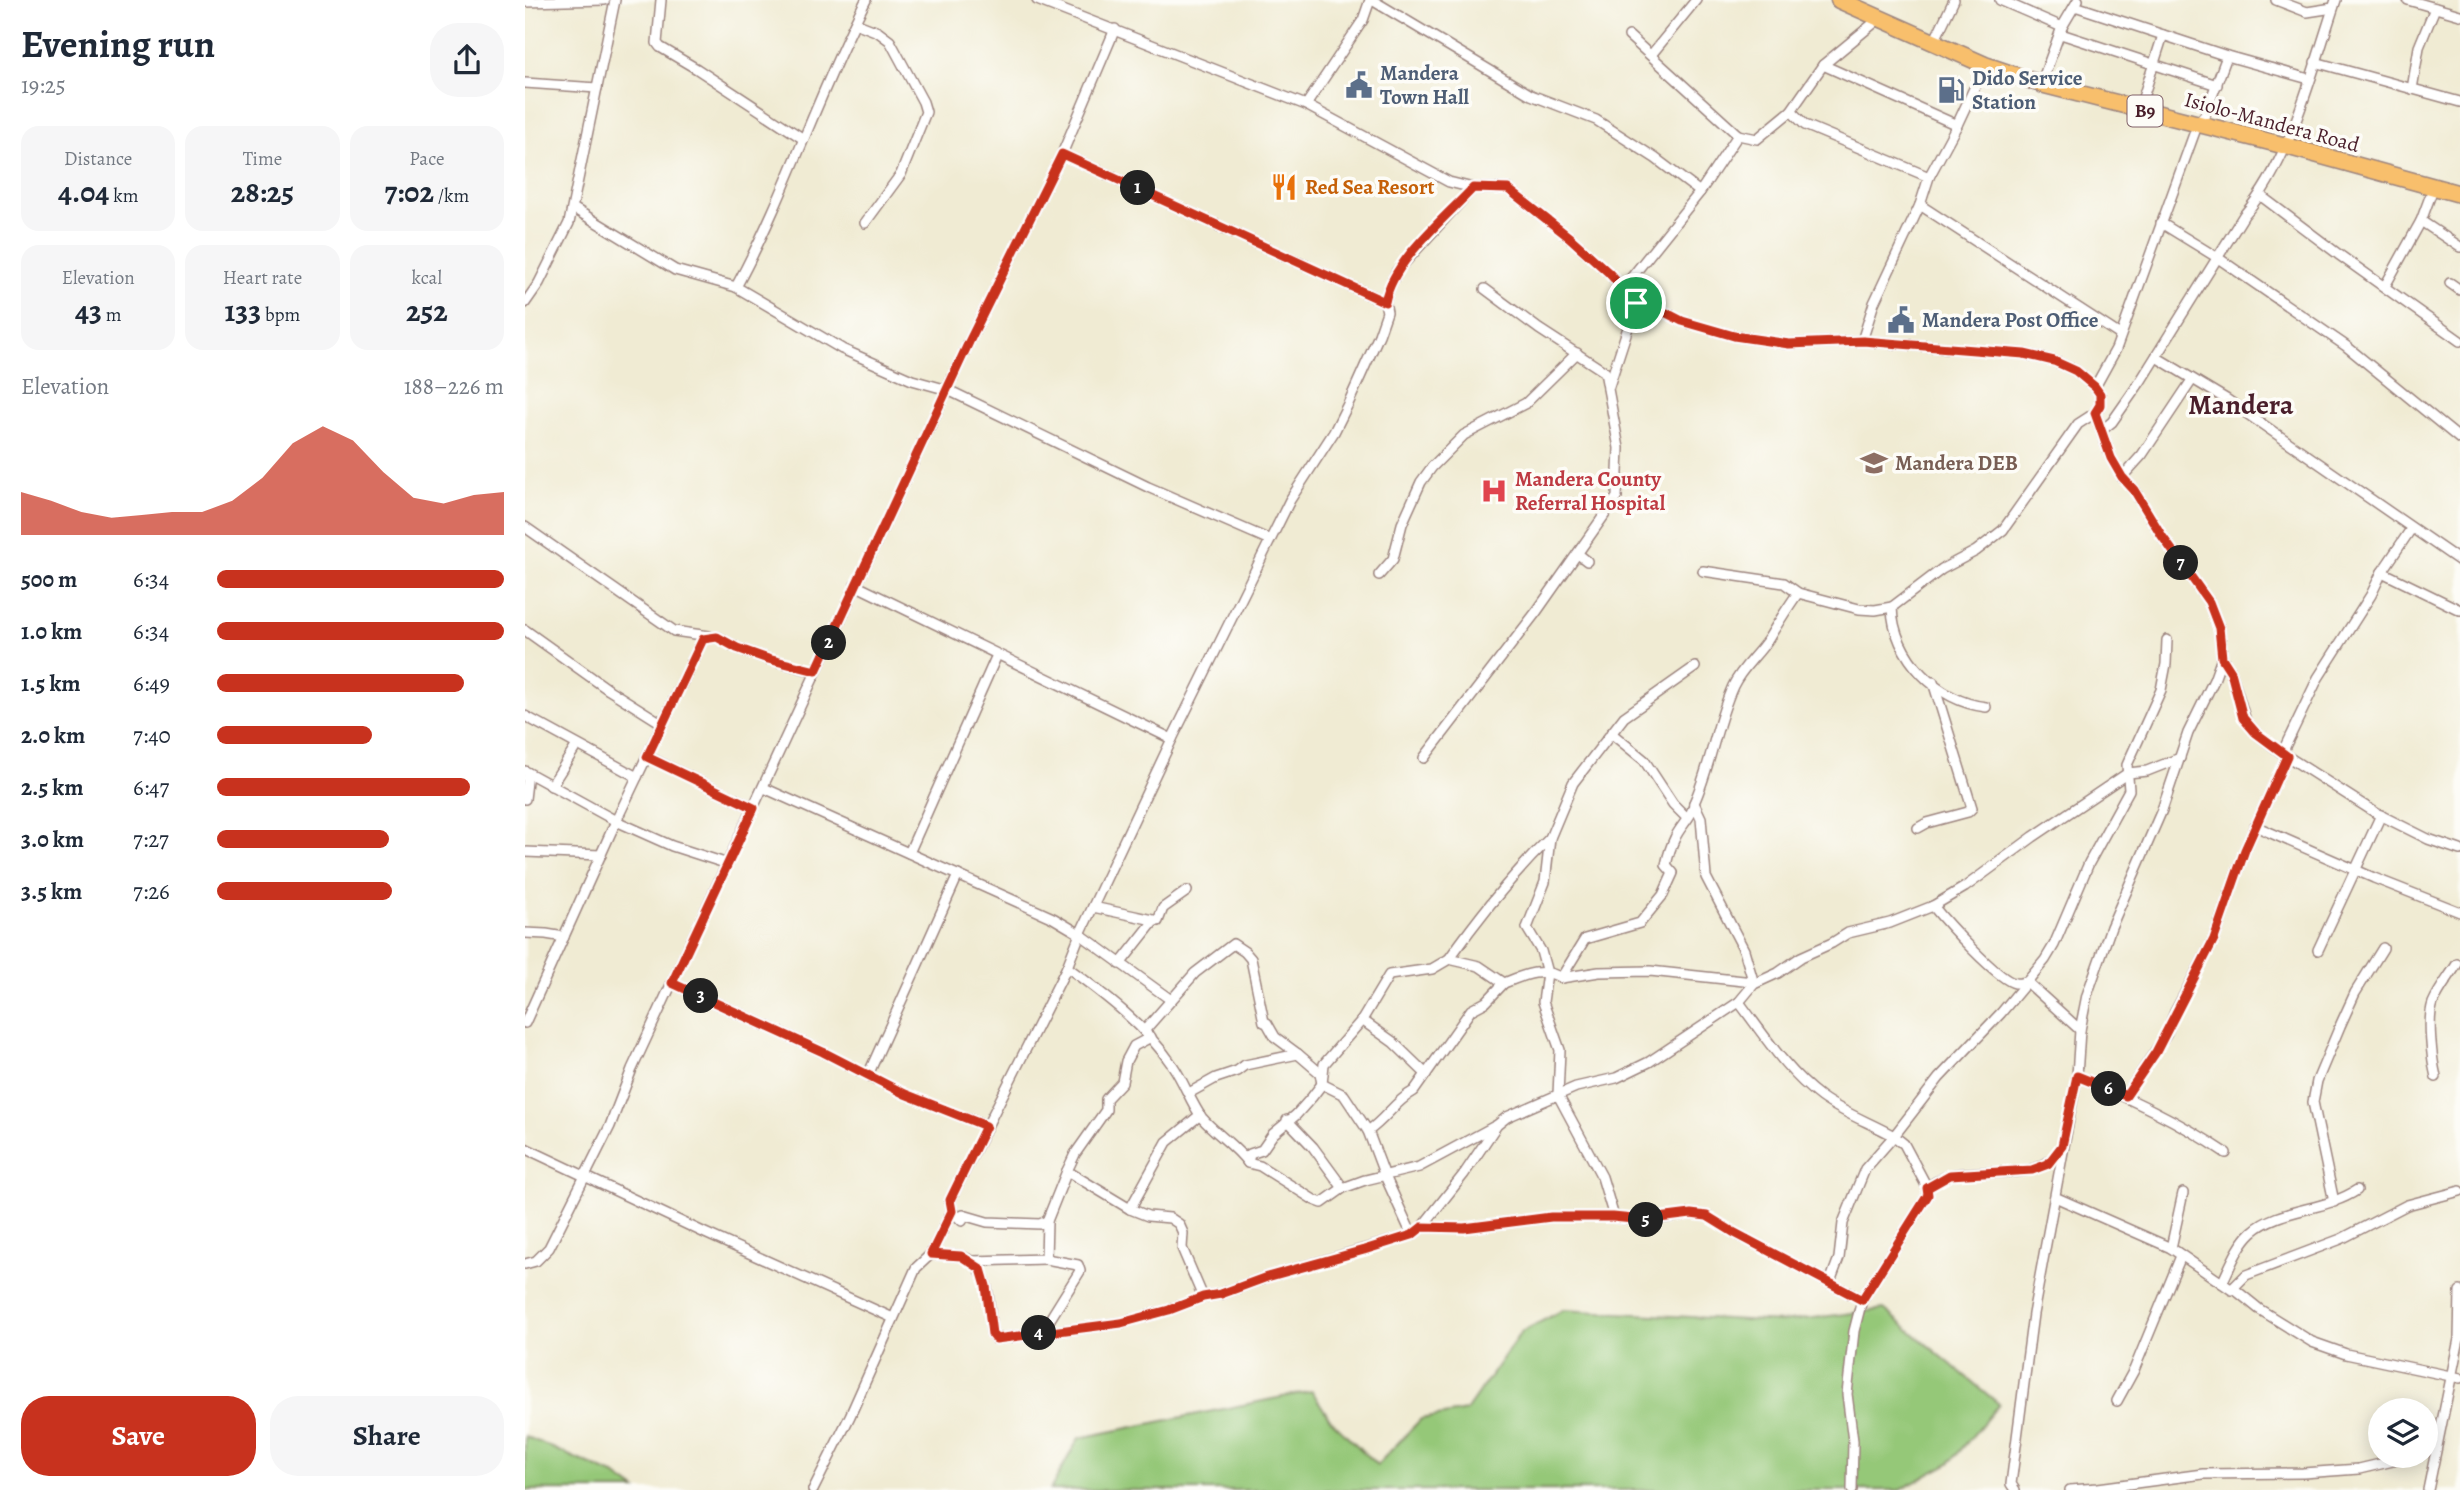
<!DOCTYPE html>
<html lang="en">
<head>
<meta charset="utf-8">
<style>
	:root { --surface:#fff; --page:#f6f6f7; --text:#1f2937; --muted:#747a83; --accent:#c8321e }
	body { margin:0; font-family:Alegreya,serif; background:var(--page); color:var(--text); height:100vh; display:flex; flex-direction:column; font-size:26px; white-space:nowrap }
	* { box-sizing:border-box; margin:0 }
	p { font-size:23px; color:var(--muted) }
	.icon { flex:none; width:38px; height:38px; fill:none; stroke:currentColor; stroke-width:2; stroke-linecap:round; stroke-linejoin:round }
	.map { position:relative; flex:1; overflow:hidden }
	.sheet { display:flex; flex-direction:column; background:var(--surface); width:525px }
	.sheet>* { flex:none }
	.buttons { position:absolute; left:1843px; top:1398px; display:grid; gap:14px }
	.buttons a { display:grid; place-items:center; width:70px; height:70px; border-radius:50%; background:var(--surface); box-shadow:0 4px 18px #0003; font-size:35px }
	.pin { position:absolute; display:grid; place-items:center; width:60px; height:60px; color:#fff; margin:-30px; border:4px solid #fff; border-radius:50%; box-shadow:0 2px 7px #0007 }
	.km { position:absolute; width:35px; height:35px; margin:-18px; border-radius:50%; background:#222; color:#fff; font-size:19px; line-height:35px; text-align:center }
	.round { display:grid; place-items:center; flex:none; width:74px; height:74px; border-radius:28px; background:var(--page) }
	.head { display:flex; align-items:center; justify-content:space-between; height:119px; padding:0 21px }
	h1 { font-size:38px; font-weight:600; line-height:52px }
	.metrics { display:grid; grid-template-columns:repeat(3,1fr); gap:10px; height:119px; padding:7px 21px }
	.metrics div { display:grid; align-content:center; border-radius:18px; background:var(--page); text-align:center }
	.metrics b { font-size:30px; font-weight:600 }
	.metrics small { font-size:19px; font-weight:400 }
	.metrics p { font-size:19px }
	.chart { height:196px; padding:14px 21px }
	.chart p { display:flex; justify-content:space-between }
	.chart svg { width:100%; height:126px; margin-top:7px; fill:var(--accent); opacity:.7 }
	.primary-button { display:flex; gap:14px; margin-top:auto; padding:14px 21px }
	.primary-button a { flex:1; height:80px; border-radius:28px; background:var(--accent); color:#fff; font-size:28px; font-weight:600; line-height:80px; text-align:center }
	.primary-button a+a { background:var(--page); color:var(--text) }
	ul { padding:0 21px; list-style:none; font-size:23px }
	li { display:grid; grid-template-columns:112px 84px 1fr; align-items:center; height:52px }
	li i { height:18px; border-radius:9px; background:var(--accent) }
	main { display:flex; flex:1; min-height:0 }
	.map>svg:first-child { display:block }
	.green { fill:#95c878; stroke:#707452; stroke-width:2 }
	.lines { fill:none; stroke-linecap:round; stroke-linejoin:round }
	.street-casing { stroke:#9d857f; stroke-width:12 }
	.highway-casing { stroke:#9d857f; stroke-width:19 }
	.street { stroke:#fff; stroke-width:9 }
	.highway { stroke:#f8bf6c; stroke-width:16 }
	.route-casing { stroke:#fff; stroke-width:14 }
	.route { stroke:#c8321e; stroke-width:9 }
	.labels { text-anchor:middle; dominant-baseline:central; stroke-width:7; stroke-linejoin:round; paint-order:stroke }
	.shield { fill:#fdfcf7; stroke:#806168; stroke-width:2 }
	.shield-label { font-size:19px; font-weight:bold; fill:#4a1f2b }
	.service-label { font-size:21px; font-weight:bold; fill:#4e5e75; stroke:#fdfcf7; text-anchor:start }
	.street-label { font-size:21px; fill:#4a1f2b; stroke:#fdfcf7 }
	.food-label { font-size:21px; font-weight:bold; fill:#c56008; stroke:#fdfcf7; text-anchor:start }
	.education-label { font-size:21px; font-weight:bold; fill:#785e54; stroke:#fdfcf7; text-anchor:start }
	.health-label { font-size:21px; font-weight:bold; fill:#be3a42; stroke:#fdfcf7; text-anchor:start }
	.district-label { font-size:28px; font-weight:bold; fill:#4a1f2b; stroke:#fdfcf7 }
</style>
</head>
<body>
<main>
<section class="sheet">
<div class="head"><div><h1>Evening run</h1><p>19:25</p></div><a class="round"><svg class="icon" aria-label="share" viewBox="0 0 24 24"><path d="M12 15V3M7 8l5-5 5 5M5 13v7h14v-7"/></svg></a></div>
<div class="metrics">
<div><p>Distance</p><b>4.04<small> km</small></b></div>
<div><p>Time</p><b>28:25</b></div>
<div><p>Pace</p><b>7:02<small> /km</small></b></div>
</div>
<div class="metrics">
<div><p>Elevation</p><b>43<small> m</small></b></div>
<div><p>Heart rate</p><b>133<small> bpm</small></b></div>
<div><p>kcal</p><b>252</b></div>
</div>
<div class="chart"><p><span>Elevation</span>188–226 m</p>
<svg viewBox="0 0 160 44" preserveAspectRatio="none"><path d="M0 44V29L10 32L20 36L30 38L40 37L50 36L60 36L70 32L80 24L90 12L100 6L110 11L120 22L130 31L140 33L150 30L160 29V44z"/></svg>
</div>
<ul>
<li><b>500 m</b>6:34<i style="width:100%"></i></li>
<li><b>1.0 km</b>6:34<i style="width:100%"></i></li>
<li><b>1.5 km</b>6:49<i style="width:86%"></i></li>
<li><b>2.0 km</b>7:40<i style="width:54%"></i></li>
<li><b>2.5 km</b>6:47<i style="width:88%"></i></li>
<li><b>3.0 km</b>7:27<i style="width:60%"></i></li>
<li><b>3.5 km</b>7:26<i style="width:61%"></i></li>
</ul>
<div class="primary-button"><a>Save</a><a>Share</a></div>
</section>
<div class="map">
<svg width="1935" height="1490" viewBox="0 0 1935 1490">
	<rect width="100%" height="100%" fill="#fdfcf7"/>
	<filter id="ink" filterUnits="userSpaceOnUse"><feTurbulence type="fractalNoise" baseFrequency=".0143" numOctaves="2"/><feDisplacementMap in="SourceGraphic" scale="14" xChannelSelector="R" yChannelSelector="G"/><feConvolveMatrix kernelMatrix="1 2 1 2 8 2 1 2 1" color-interpolation-filters="sRGB"/></filter>
	<filter id="wash" filterUnits="userSpaceOnUse"><feTurbulence type="fractalNoise" baseFrequency=".00686" numOctaves="4" result="noise"/><feDisplacementMap in="SourceGraphic" scale="28" xChannelSelector="R" yChannelSelector="G"/><feGaussianBlur stdDeviation="1.57" result="paint"/><feColorMatrix in="noise" values="0 0 0 0 0 0 0 0 0 0 0 0 0 0 0 0 0 1.4 0 .05"/><feComposite in="paint" operator="in"/></filter>
	<g filter="url(#wash)">
		<rect width="100%" height="100%" fill="#f0ebd3"/>
		<g class="green">
			<path d="M1359,1309L1474,1404L1425,1463L1375,1490H525L554,1438L787,1391L805,1419L852,1465L896,1419L941,1411L996,1332L1038,1310L1257,1322Z"/>
			<path d="M0,1436L91,1476L111,1490H0Z"/>
		</g>
	</g>
	<g filter="url(#ink)">
		<g class="lines">
			<defs>
				<g id="street">
					<path d="M136,0L132,43L135,47L172,69L277,138"/>
					<path d="M512,0L781,105L924,182L948,188L983,189L1044,237L1084,273L1111,303L1128,306L1157,321L1209,336L1263,344L1337,341L1499,354L1529,361L1551,371L1570,387L1575,394V405L1570,413L1586,458L1597,477L1609,490L1637,536L1684,602L1694,628L1697,658L1706,672L1721,721L1731,733L1757,753L1851,813L1903,839L1935,850"/>
					<path d="M847,0L1006,95L1071,120L1130,158L1175,192"/>
					<path d="M1475,0L1537,27"/>
					<path d="M1751,0L1782,12L1808,8"/>
					<path d="M1883,0L1935,15"/>
					<path d="M0,2L80,0"/>
					<path d="M1550,6L1702,56L1784,79"/>
					<path d="M330,23L353,32L365,41L398,102L401,112L376,174L340,223"/>
					<path d="M1536,34L1692,85"/>
					<path d="M1104,36L1213,135"/>
					<path d="M1409,42L1429,0"/>
					<path d="M1126,55L1171,0"/>
					<path d="M1790,62L1935,102"/>
					<path d="M1298,65L1432,125"/>
					<path d="M0,83L72,88"/>
					<path d="M1516,84L1537,27L1553,0"/>
					<path d="M1887,89L1894,47L1910,8"/>
					<path d="M781,105L838,20L845,0"/>
					<path d="M1614,110L1638,35"/>
					<path d="M1266,111L1280,125L1404,177"/>
					<path d="M537,154L860,302"/>
					<path d="M1736,196L1813,254L1935,341"/>
					<path d="M1395,205L1595,335"/>
					<path d="M48,208L150,270L211,287L317,349L387,380L423,390L623,487L745,540"/>
					<path d="M1896,221L1935,247"/>
					<path d="M1636,223L1693,258L1821,346L1935,439"/>
					<path d="M1925,283L1935,290"/>
					<path d="M1860,286L1896,221L1909,186"/>
					<path d="M211,287C261,195 293,93 341,0"/>
					<path d="M1098,288L1175,192L1213,135L1232,139L1266,111L1298,65L1355,18"/>
					<path d="M960,289L1014,329L1080,372L1083,388"/>
					<path d="M0,303L14,283L44,223L90,0"/>
					<path d="M1337,341L1349,303L1395,205L1404,177L1432,125L1460,65"/>
					<path d="M1631,357L1701,399L1935,561"/>
					<path d="M1570,387L1591,349L1673,123L1680,115L1702,56"/>
					<path d="M1577,430L1587,422L1615,382L1719,215C1766,162 1788,67 1811,0"/>
					<path d="M1597,477L1617,455L1667,380"/>
					<path d="M0,527L149,631L184,636"/>
					<path d="M1053,554L1062,561"/>
					<path d="M1178,571L1259,583L1273,593L1334,609L1350,610L1367,607L1417,569L1451,551L1478,530L1553,424L1570,413"/>
					<path d="M1857,572L1935,610"/>
					<path d="M854,575L868,559L877,524L896,482L907,467L939,435L1001,403L1052,353"/>
					<path d="M330,585L647,739"/>
					<path d="M1367,607C1368,657 1413,702 1461,707"/>
					<path d="M0,630L84,690L138,724"/>
					<path d="M0,716L112,777"/>
					<path d="M1086,733L1119,760L1148,804L1162,818"/>
					<path d="M1757,753L1793,678L1846,595L1857,572L1886,529"/>
					<path d="M123,757L229,808"/>
					<path d="M899,758L1012,611L1092,497L1094,448L1083,389L1111,303"/>
					<path d="M0,771L91,821L147,846L203,864"/>
					<path d="M26,786L52,745"/>
					<path d="M239,788L528,918L555,934L646,1000"/>
					<path d="M0,799L3,773"/>
					<path d="M1730,826L1849,878L1935,912"/>
					<path d="M1393,828L1402,823L1443,812L1447,808L1408,682"/>
					<path d="M0,852L76,855"/>
					<path d="M384,853L472,655"/>
					<path d="M1408,906C1420,921 1474,981 1490,983C1494,984 1498,982 1502,982L1555,1030"/>
					<path d="M568,907L633,921L638,908L662,891"/>
					<path d="M0,933L21,934L39,937"/>
					<path d="M1793,950L1856,815"/>
					<path d="M924,959C955,915 986,876 1025,838"/>
					<path d="M595,964L629,921"/>
					<path d="M542,967C580,995 621,1026 648,1066C659,1082 666,1103 677,1118C691,1134 711,1146 723,1163L735,1166L789,1200L797,1203L818,1188L840,1180L894,1167L970,1126"/>
					<path d="M1036,978L1060,939L1115,923L1138,895L1148,873L1141,865C1143,856 1146,846 1150,838C1155,826 1169,815 1169,803"/>
					<path d="M147,983L298,1052L380,1094L461,1126"/>
					<path d="M1229,984L1219,950L1181,877L1176,818L1169,803C1186,765 1191,723 1208,686C1217,667 1233,655 1244,638C1253,623 1262,608 1273,593"/>
					<path d="M1214,1002C1239,1035 1262,1072 1296,1097C1318,1113 1346,1123 1369,1136L1379,1144L1402,1187L1403,1195L1337,1300L1329,1331L1322,1394L1328,1441L1327,1490"/>
					<path d="M837,1020L868,1042L901,1074"/>
					<path d="M0,1023L91,821L178,639L193,637L212,648L243,659L291,672"/>
					<path d="M619,1031L670,973L708,944L720,952L726,959L739,1022L742,1023L750,1037L773,1054"/>
					<path d="M626,1037L609,1046L601,1061L597,1082L581,1099V1110L550,1154L542,1171L605,1209L623,1216L645,1218L654,1224L658,1233L657,1248L678,1297"/>
					<path d="M343,1075L433,875"/>
					<path d="M1552,1076C1604,1098 1654,1121 1701,1153"/>
					<path d="M1911,1077C1907,1060 1902,1019 1908,1003C1914,989 1924,977 1932,964"/>
					<path d="M664,1093L691,1078L712,1071L720,1065L773,1054L795,1073L797,1084L819,1095L843,1131L860,1176L887,1235"/>
					<path d="M1601,1096L1641,1035L1650,1012L1689,939L1720,850L1762,756"/>
					<path d="M762,1120L788,1147L818,1188"/>
					<path d="M843,1131C862,1118 869,1102 889,1091L946,1010L961,1002L979,983"/>
					<path d="M0,1148L180,1233L368,1318"/>
					<path d="M723,1163L725,1154L737,1150L748,1134L771,1115L787,1097L797,1084L799,1064L837,1020L864,975L907,969L924,959L954,966L979,983C997,976 1019,966 1036,978L1074,972L1125,971L1228,982"/>
					<path d="M1402,1187C1410,1183 1418,1177 1426,1175C1459,1167 1514,1184 1535,1150"/>
					<path d="M1530,1197L1646,1248L1707,1290L1708,1288L1734,1309L1787,1342L1821,1354L1935,1378"/>
					<path d="M1809,1202L1788,1102L1792,1081L1815,1026L1830,993L1858,948"/>
					<path d="M605,1209L642,1142L675,1115"/>
					<path d="M427,1211L437,1221L438,1215L462,1222L515,1224L522,1221"/>
					<path d="M1089,1217L1077,1177L1033,1095L1035,1050L1018,1002L1022,973L1016,951L1002,928L1020,882L1025,838L1048,783L1099,717L1170,667"/>
					<path d="M897,1227L939,1228L1026,1217H1089L1118,1221L1166,1214L1182,1216L1208,1232L1337,1300"/>
					<path d="M1646,1248L1658,1193"/>
					<path d="M406,1254L436,1256L447,1261L521,1259L522,1221L542,1171"/>
					<path d="M447,1261C467,1277 463,1310 467,1334L471,1339L596,1323L644,1310L678,1297L696,1294L742,1277L887,1235L897,1227L939,1174L972,1125L982,1117L1051,1087L1091,1078L1124,1062L1214,1002L1229,984L1253,973L1276,957L1307,943L1323,933L1365,923L1408,906L1440,887L1508,837L1603,773L1622,771L1655,758"/>
					<path d="M0,1264L11,1261L24,1248L85,1126L107,1069L444,342L537,154L590,29"/>
					<path d="M1305,1282L1314,1258L1318,1223L1340,1169L1369,1136L1414,1078L1476,1013L1520,960L1529,945L1564,863L1604,790L1602,765L1636,690L1641,664L1642,640"/>
					<path d="M1697,1283C1705,1267 1713,1245 1727,1232C1753,1208 1801,1211 1832,1190"/>
					<path d="M1708,1288L1721,1275L1816,1239L1882,1205L1935,1191"/>
					<path d="M517,1332L555,1271L553,1265L521,1259"/>
					<path d="M1592,1401L1609,1370L1656,1256"/>
					<path d="M288,1490L325,1416L391,1268L406,1254L427,1211L425,1200L542,967L555,934L647,739L765,500L809,432L823,404L854,335L862,312L860,302L863,291L872,271L948,188"/>
					<path d="M1490,1490L1486,1484L1508,1314L1552,1076L1555,1030L1562,995L1586,927L1637,810L1663,733L1689,680L1697,658"/>
					<path d="M1545,1490L1573,1488L1678,1474L1778,1473L1834,1469L1889,1456"/>
					<path d="M1903,1490L1934,1339L1935,1291"/>
				</g>
				<path id="highway" d="M1314,0L1460,65L1516,84L1761,146L1935,194"/>
			</defs>
			<use href="#street" class="street-casing"/>
			<use href="#highway" class="highway-casing"/>
			<use href="#street" class="street"/>
			<use href="#highway" class="highway"/>
		</g>
	</g>
	<g class="lines" filter="url(#ink)">
		<defs>
			<path id="route" d="M537,154L860,302C868,260 919,219 948,188L983,189L1044,237L1084,273L1111,303L1128,306L1157,321L1209,336L1264,344L1338,341L1499,354L1529,361L1551,371L1570,387L1575,394V405L1570,413L1586,458L1597,477L1609,490L1637,536L1684,602L1694,628L1697,658L1706,672L1718,718L1731,733L1762,756L1720,850L1689,939L1631,1052L1601,1096L1552,1076L1537,1146L1523,1164L1507,1170L1425,1175L1402,1188L1403,1195L1337,1300L1208,1232L1182,1216L1166,1214L1118,1220L1088,1217H1026L939,1228L897,1227L887,1235L839,1250L742,1277L696,1294L678,1297L644,1310L596,1323L471,1339L467,1334L461,1286L456,1269L436,1256L406,1254L427,1211L425,1200L461,1126L380,1094L298,1052L147,983L229,808L122,757L178,639L192,637L212,648L243,659L291,671L444,342Z"/>
		</defs>
		<use href="#route" class="route-casing"/>
		<use href="#route" class="route"/>
	</g>
	<defs>
		<symbol id="civic-bare" viewBox="-9 -9 18 18"><path d="M-.6-6.5H3V-4.5H.6V-3L4-1V1h2V6H-6V1h2V-1L-.6-3ZM-1.2 2.5V6h2.4V2.5Z" fill="#5c6f8a" stroke="#fdfcf7" stroke-width="2.5" paint-order="stroke"/></symbol>
		<symbol id="fuel-bare" viewBox="-9 -9 18 18"><path d="M-5.5-6h7V0h2V4h1.3V-2.5L3-4.5l.8-.8L6-3V5H2.5V1h-1V6h-7ZM-4.2-4.7v3.2H.2V-4.7Z" fill="#5c6f8a" stroke="#fdfcf7" stroke-width="2.5" paint-order="stroke"/></symbol>
		<symbol id="restaurant-bare" viewBox="-9 -9 18 18"><path d="M-5-6h1v4h1v-4h1v4h1v-4h1v5L-1.5 .5V6h-2V.5L-5-1ZM5-6V6H3V1.5H1.5Q1.5-4 5-6Z" fill="#e8710a" stroke="#fdfcf7" stroke-width="2.5" paint-order="stroke"/></symbol>
		<symbol id="school-bare" viewBox="-9 -9 18 18"><path d="M0-5L7-2L0 1L-7-2ZM-4 1L0 2.5L4 1V4Q0 6-4 4Z" fill="#8d6e63" stroke="#fdfcf7" stroke-width="2.5" paint-order="stroke"/></symbol>
		<symbol id="hospital-bare" viewBox="-9 -9 18 18"><path d="M-5-5h3v3.5h4V-5h3V5h-3V1.5h-4V5h-3Z" fill="#e0444e" stroke="#fdfcf7" stroke-width="2.5" paint-order="stroke"/></symbol>
	</defs>
	<g fill-rule="evenodd">
		<use href="#civic-bare" x="815" y="66" width="38" height="38"/>
		<use href="#fuel-bare" x="1407" y="71" width="38" height="38"/>
		<use href="#restaurant-bare" x="740" y="168" width="38" height="38"/>
		<use href="#civic-bare" x="1357" y="301" width="38" height="38"/>
		<use href="#school-bare" x="1330" y="444" width="38" height="38"/>
		<use href="#hospital-bare" x="950" y="472" width="38" height="38"/>
	</g>
	<g class="labels">
		<rect class="shield" x="1602.5" y="95.5" width="35" height="31" rx="5"/>
		<g class="shield-label">
			<text x="1620" y="111">B9</text>
		</g>
		<g class="service-label">
			<text x="855" y="73">Mandera<tspan x="855" dy="24">Town Hall</tspan></text>
			<text x="1447" y="78">Dido Service<tspan x="1447" dy="24">Station</tspan></text>
			<text x="1397" y="320">Mandera Post Office</text>
		</g>
		<g class="street-label">
			<text transform="translate(1747 122) rotate(15)">Isiolo-Mandera Road</text>
		</g>
		<g class="food-label">
			<text x="780" y="187">Red Sea Resort</text>
		</g>
		<g class="education-label">
			<text x="1370" y="463">Mandera DEB</text>
		</g>
		<g class="health-label">
			<text x="990" y="479">Mandera County<tspan x="990" dy="24">Referral Hospital</tspan></text>
		</g>
		<g class="district-label">
			<text x="1716" y="405">Mandera</text>
		</g>
	</g>
</svg>
<div class="buttons">
<a><svg class="icon" aria-label="layers" viewBox="0 0 24 24"><path d="M12 4l9 5-9 5-9-5zM3 14l9 5 9-5"/></svg></a>
</div>
<div class="pin" style="left:1111px;top:303px;background:#1e9e55"><svg class="icon" aria-label="arrive" viewBox="0 0 24 24"><path d="M6 21V4h12l-3 4 3 4H6"/></svg></div>
<b class="km" style="left:613px;top:188px">1</b>
<b class="km" style="left:304px;top:643px">2</b>
<b class="km" style="left:176px;top:996px">3</b>
<b class="km" style="left:514px;top:1333px">4</b>
<b class="km" style="left:1121px;top:1220px">5</b>
<b class="km" style="left:1584px;top:1089px">6</b>
<b class="km" style="left:1656px;top:563px">7</b>
</div>
</main>
</body>
</html>
